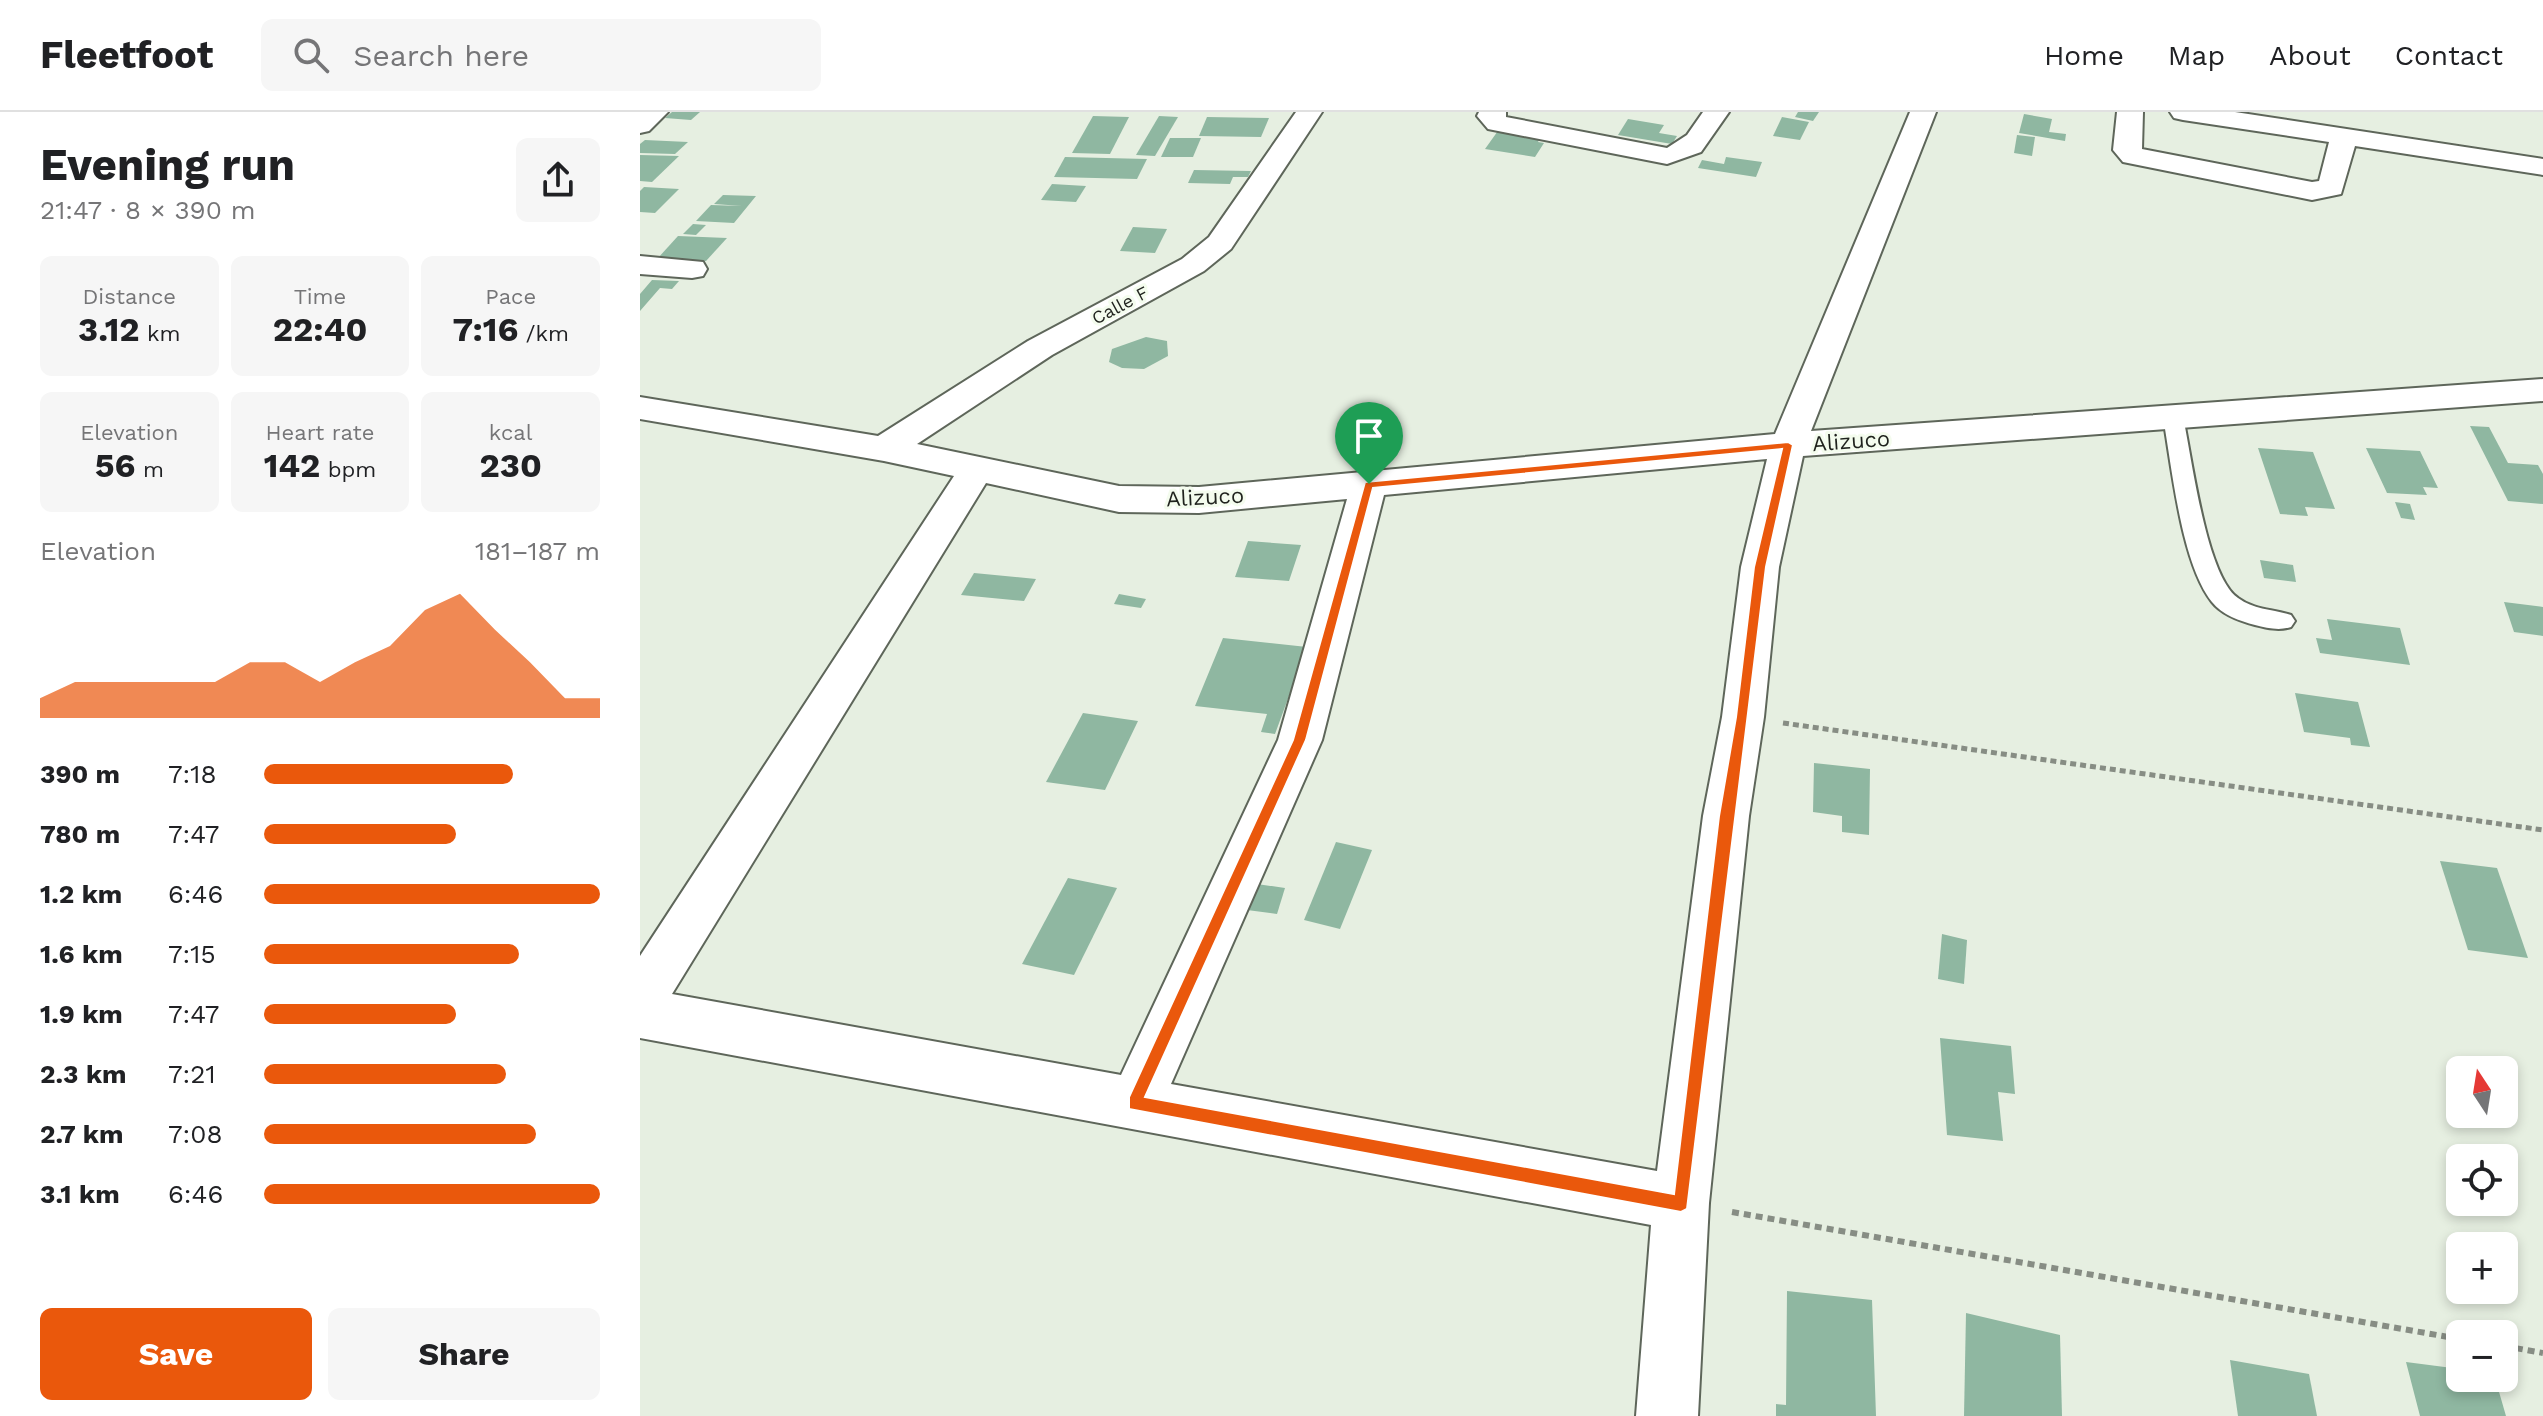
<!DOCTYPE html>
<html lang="en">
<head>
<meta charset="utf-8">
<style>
	:root { --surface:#fff; --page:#f6f6f6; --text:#202124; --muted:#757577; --line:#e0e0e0; --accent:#ea580c }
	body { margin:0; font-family:"Work Sans",sans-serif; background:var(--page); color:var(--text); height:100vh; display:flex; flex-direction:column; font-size:30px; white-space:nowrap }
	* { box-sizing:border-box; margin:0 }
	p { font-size:26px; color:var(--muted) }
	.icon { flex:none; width:44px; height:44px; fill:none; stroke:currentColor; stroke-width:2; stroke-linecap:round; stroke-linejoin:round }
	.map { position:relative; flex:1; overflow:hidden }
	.panel { display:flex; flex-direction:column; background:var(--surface); width:640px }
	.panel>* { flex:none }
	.needle { width:52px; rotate:348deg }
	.buttons { position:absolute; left:1806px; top:944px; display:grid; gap:16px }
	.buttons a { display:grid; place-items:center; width:72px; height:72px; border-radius:12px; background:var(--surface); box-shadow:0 4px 12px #0003; font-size:40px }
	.pin { position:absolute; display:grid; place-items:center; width:68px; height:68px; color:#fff; margin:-82px -34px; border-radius:50% 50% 50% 0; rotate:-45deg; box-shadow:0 0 8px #0007 }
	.pin .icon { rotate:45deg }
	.round { display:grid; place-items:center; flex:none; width:84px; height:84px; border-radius:12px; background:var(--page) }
	.summary { display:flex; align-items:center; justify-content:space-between; height:136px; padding:0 40px }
	h1 { font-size:44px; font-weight:700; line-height:60px }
	.metrics { display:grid; grid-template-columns:repeat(3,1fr); gap:12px; height:136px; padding:8px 40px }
	.metrics div { display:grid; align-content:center; border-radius:12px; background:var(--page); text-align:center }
	.metrics b { font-size:34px; font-weight:700 }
	.metrics small { font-size:22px; font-weight:400 }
	.metrics p { font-size:22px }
	.chart { height:224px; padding:16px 40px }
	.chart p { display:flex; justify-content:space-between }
	.chart svg { width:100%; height:144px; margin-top:8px; fill:var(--accent); opacity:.7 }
	.cta { display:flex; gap:16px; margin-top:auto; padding:16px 40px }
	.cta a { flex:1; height:92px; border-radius:12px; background:var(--accent); color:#fff; font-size:32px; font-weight:700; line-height:92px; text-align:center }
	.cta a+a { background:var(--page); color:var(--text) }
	ul { padding:0 40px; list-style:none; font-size:26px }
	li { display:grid; grid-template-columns:128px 96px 1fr; align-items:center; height:60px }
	li i { height:20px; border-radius:10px; background:var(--accent) }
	header { display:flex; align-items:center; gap:48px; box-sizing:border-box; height:112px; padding:0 40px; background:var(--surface); border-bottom:2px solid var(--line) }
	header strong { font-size:38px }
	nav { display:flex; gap:44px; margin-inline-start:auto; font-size:28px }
	.search { width:560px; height:72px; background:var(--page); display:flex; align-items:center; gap:20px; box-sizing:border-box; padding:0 28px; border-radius:12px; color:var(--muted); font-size:30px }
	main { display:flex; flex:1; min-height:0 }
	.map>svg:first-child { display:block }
	.building { fill:#8fb7a1 }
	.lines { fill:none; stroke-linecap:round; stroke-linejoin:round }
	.lane-casing { stroke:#5e665a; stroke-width:4 }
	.street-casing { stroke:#5e665a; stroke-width:4 }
	.path-far1 { stroke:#878d84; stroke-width:5; stroke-dasharray:6 4; stroke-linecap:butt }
	.path { stroke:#878d84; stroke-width:6; stroke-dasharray:7 5; stroke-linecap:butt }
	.lane { fill:#fff; fill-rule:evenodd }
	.street { fill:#fff; fill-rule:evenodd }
	.route { fill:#ea580c; stroke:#fff; stroke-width:2; fill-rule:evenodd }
	.labels { text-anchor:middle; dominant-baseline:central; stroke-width:6; stroke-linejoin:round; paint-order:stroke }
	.far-street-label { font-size:18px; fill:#1f221d; stroke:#f4fcee }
	.street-label { font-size:22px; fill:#1f221d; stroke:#f4fcee }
</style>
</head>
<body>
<header>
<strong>Fleetfoot</strong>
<div class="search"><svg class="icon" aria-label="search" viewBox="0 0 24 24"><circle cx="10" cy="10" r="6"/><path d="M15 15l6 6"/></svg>Search here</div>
<nav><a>Home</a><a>Map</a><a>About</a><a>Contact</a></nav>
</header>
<main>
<section class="panel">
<div class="summary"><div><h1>Evening run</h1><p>21:47 · 8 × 390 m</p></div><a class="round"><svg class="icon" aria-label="share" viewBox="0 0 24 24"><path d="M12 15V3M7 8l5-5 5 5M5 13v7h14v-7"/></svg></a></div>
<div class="metrics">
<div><p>Distance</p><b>3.12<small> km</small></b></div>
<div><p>Time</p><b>22:40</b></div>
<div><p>Pace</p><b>7:16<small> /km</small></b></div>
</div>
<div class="metrics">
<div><p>Elevation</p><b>56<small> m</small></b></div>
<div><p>Heart rate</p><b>142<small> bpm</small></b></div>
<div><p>kcal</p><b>230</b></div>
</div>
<div class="chart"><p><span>Elevation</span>181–187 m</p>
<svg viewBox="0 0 160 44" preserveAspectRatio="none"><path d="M0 44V38L10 33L20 33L30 33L40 33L50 33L60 27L70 27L80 33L90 27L100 22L110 11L120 6L130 17L140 27L150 38L160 38V44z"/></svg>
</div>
<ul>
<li><b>390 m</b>7:18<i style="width:74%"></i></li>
<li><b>780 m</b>7:47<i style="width:57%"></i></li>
<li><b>1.2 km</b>6:46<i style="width:100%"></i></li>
<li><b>1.6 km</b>7:15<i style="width:76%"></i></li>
<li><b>1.9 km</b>7:47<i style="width:57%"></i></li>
<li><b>2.3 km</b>7:21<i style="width:72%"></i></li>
<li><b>2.7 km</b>7:08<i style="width:81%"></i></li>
<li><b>3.1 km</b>6:46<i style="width:100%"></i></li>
</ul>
<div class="cta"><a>Save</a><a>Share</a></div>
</section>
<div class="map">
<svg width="1903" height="1304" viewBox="0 0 1903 1304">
	<rect width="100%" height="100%" fill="#e6efe1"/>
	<g class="building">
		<path d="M32,0H60L51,8L25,6Z"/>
		<path d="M1158,0H1179L1173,9L1155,5Z"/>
		<path d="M1384,2L1412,7L1409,20L1426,22L1425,29L1379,21Z"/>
		<path d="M453,4L489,5L470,42L432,41Z"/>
		<path d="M519,4L538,5L515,44L496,43Z"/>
		<path d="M567,5L629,6L621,25L559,24Z"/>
		<path d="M1142,5L1169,10L1160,28L1133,24Z"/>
		<path d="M988,7L1024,13L1019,21L1037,24L1032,32L978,23Z"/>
		<path d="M860,16L902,23L898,30L904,31L895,45L845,37Z"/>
		<path d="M1377,23L1395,25L1392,44L1374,41Z"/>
		<path d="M530,26H561L553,45H521Z"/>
		<path d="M5,28L48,30L35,42L0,41V32Z"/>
		<path d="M0,43L39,44L12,70L0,69Z"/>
		<path d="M425,45L507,47L497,67L414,65Z"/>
		<path d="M1086,45L1122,50L1116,65L1058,56L1062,48L1084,52Z"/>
		<path d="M554,58L611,59L608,65H593L590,72L548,71Z"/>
		<path d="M412,72L446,74L436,90L401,88Z"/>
		<path d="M4,75L39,77L15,101L0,100V79Z"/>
		<path d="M83,83L116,84L94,111L56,109L71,93L102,94L74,92Z"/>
		<path d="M53,112L66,113L56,123L43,122Z"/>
		<path d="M493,115L527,117L515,141L480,139Z"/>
		<path d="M38,124L87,126L66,149L18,146Z"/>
		<path d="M12,168L39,169L32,177L20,176L0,199V182Z"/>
		<path d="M506,225L527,229L528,244L504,257L482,256L469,250L472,237Z"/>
		<path d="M1830,314L1849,315L1868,351L1898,353L1903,362V392L1868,389Z"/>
		<path d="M1618,336L1673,340L1695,397L1665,395L1668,404L1640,402Z"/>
		<path d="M1726,336L1780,339L1798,376L1783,375L1787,383L1747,381Z"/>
		<path d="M1755,390L1770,392L1775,408L1761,406Z"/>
		<path d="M608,429L661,433L649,469L595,465Z"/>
		<path d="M1620,448L1653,453L1656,470L1624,466Z"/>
		<path d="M334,461L396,467L384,489L321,483Z"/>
		<path d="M479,482L506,487L501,496L474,492Z"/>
		<path d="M1864,490L1903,495V524L1874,520Z"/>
		<path d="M1687,507L1760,516L1770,553L1680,541L1676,526L1692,528Z"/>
		<path d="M583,526L667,535L635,622L621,620L627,602L555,594Z"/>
		<path d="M1655,581L1718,590L1730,635L1711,633L1710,626L1664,620Z"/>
		<path d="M443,601L498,609L465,678L406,670Z"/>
		<path d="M1174,651L1230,657L1229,723L1202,720V704L1173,700Z"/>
		<path d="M696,730L732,738L700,817L664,808Z"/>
		<path d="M1800,749L1857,756L1888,846L1828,838Z"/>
		<path d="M428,766L477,776L434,863L382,852Z"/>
		<path d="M617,772L645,776L637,802L607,798Z"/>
		<path d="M1302,822L1327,828L1324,872L1298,867Z"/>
		<path d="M1300,926L1371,934L1375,982L1358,980L1363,1029L1307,1023Z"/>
		<path d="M1147,1179L1232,1188L1236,1304H1136V1292L1146,1293Z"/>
		<path d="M1326,1201L1420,1223L1422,1304H1324Z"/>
		<path d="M1590,1248L1669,1262L1677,1304H1598Z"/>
		<path d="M1766,1250L1820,1257V1266H1855L1866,1304H1780Z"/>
	</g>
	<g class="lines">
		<defs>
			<path id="lane" d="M1533,298L1543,305C1552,346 1566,464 1598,486C1614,498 1633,497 1651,503L1655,509L1651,515C1639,519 1627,516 1615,513C1600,509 1582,503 1572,490C1541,451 1532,355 1523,305Z"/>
			<g id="street">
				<path d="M0,0H28L9,19L0,21Z"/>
				<path d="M656,0H682L591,137L564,159L412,243L277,332L479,374L559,375L1135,322L1270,0H1296L1171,319L1903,267V289L1163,344L1139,455L1124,605L1109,704L1069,1091L1058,1304H996L1011,1113L0,926V844L314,364L244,349L0,307V285L238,324L388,229L542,147L569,125ZM1127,347L1101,455L1082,605L1063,704L1017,1059L531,972L682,628L744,383ZM346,371L479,400L559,401L707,387L638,628L481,963L32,882Z"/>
				<path d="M839,0H866V5L1027,36L1047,23L1063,0H1089L1061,40L1027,52L848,17L837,4Z"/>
				<path d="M1477,0H1503L1502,37L1672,70L1679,69L1689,30L1543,8L1534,6L1530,0H1595L1903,47V63L1715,34L1701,82L1672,88L1483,50L1473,38Z"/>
				<path d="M0,144L63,150L67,157L63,164L52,166L0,162Z"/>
			</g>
		</defs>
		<use href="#lane" class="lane-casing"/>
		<use href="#street" class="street-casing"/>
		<path class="path-far1" d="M1143,611L1903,718"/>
		<g class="path">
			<path d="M1092,1100L1820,1227"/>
			<path d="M1864,1234L1903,1241"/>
		</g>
		<use href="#lane" class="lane"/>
		<use href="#street" class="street"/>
	</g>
	<path class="route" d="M1148,330L1153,333L1126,455L1047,1097L1041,1100L489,997V985L653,628L725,370ZM1142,337L1114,455L1096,605L1079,704L1034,1082L505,985L666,628L733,376Z"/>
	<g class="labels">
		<g class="far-street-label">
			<text transform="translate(480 193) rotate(-28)">Calle F</text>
		</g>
		<g class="street-label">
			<text transform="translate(1211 329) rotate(-4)">Alizuco</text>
			<text transform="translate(565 385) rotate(-3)">Alizuco</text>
		</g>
	</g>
</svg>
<div class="buttons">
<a><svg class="needle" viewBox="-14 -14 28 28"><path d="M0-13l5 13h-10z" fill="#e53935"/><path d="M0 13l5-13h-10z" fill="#757577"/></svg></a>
<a><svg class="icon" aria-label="locate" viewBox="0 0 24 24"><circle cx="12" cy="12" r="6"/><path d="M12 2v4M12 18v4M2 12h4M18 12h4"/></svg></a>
<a>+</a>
<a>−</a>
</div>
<div class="pin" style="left:729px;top:372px;background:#1e9e55"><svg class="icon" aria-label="arrive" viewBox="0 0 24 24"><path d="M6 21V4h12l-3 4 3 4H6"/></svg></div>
</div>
</main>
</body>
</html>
